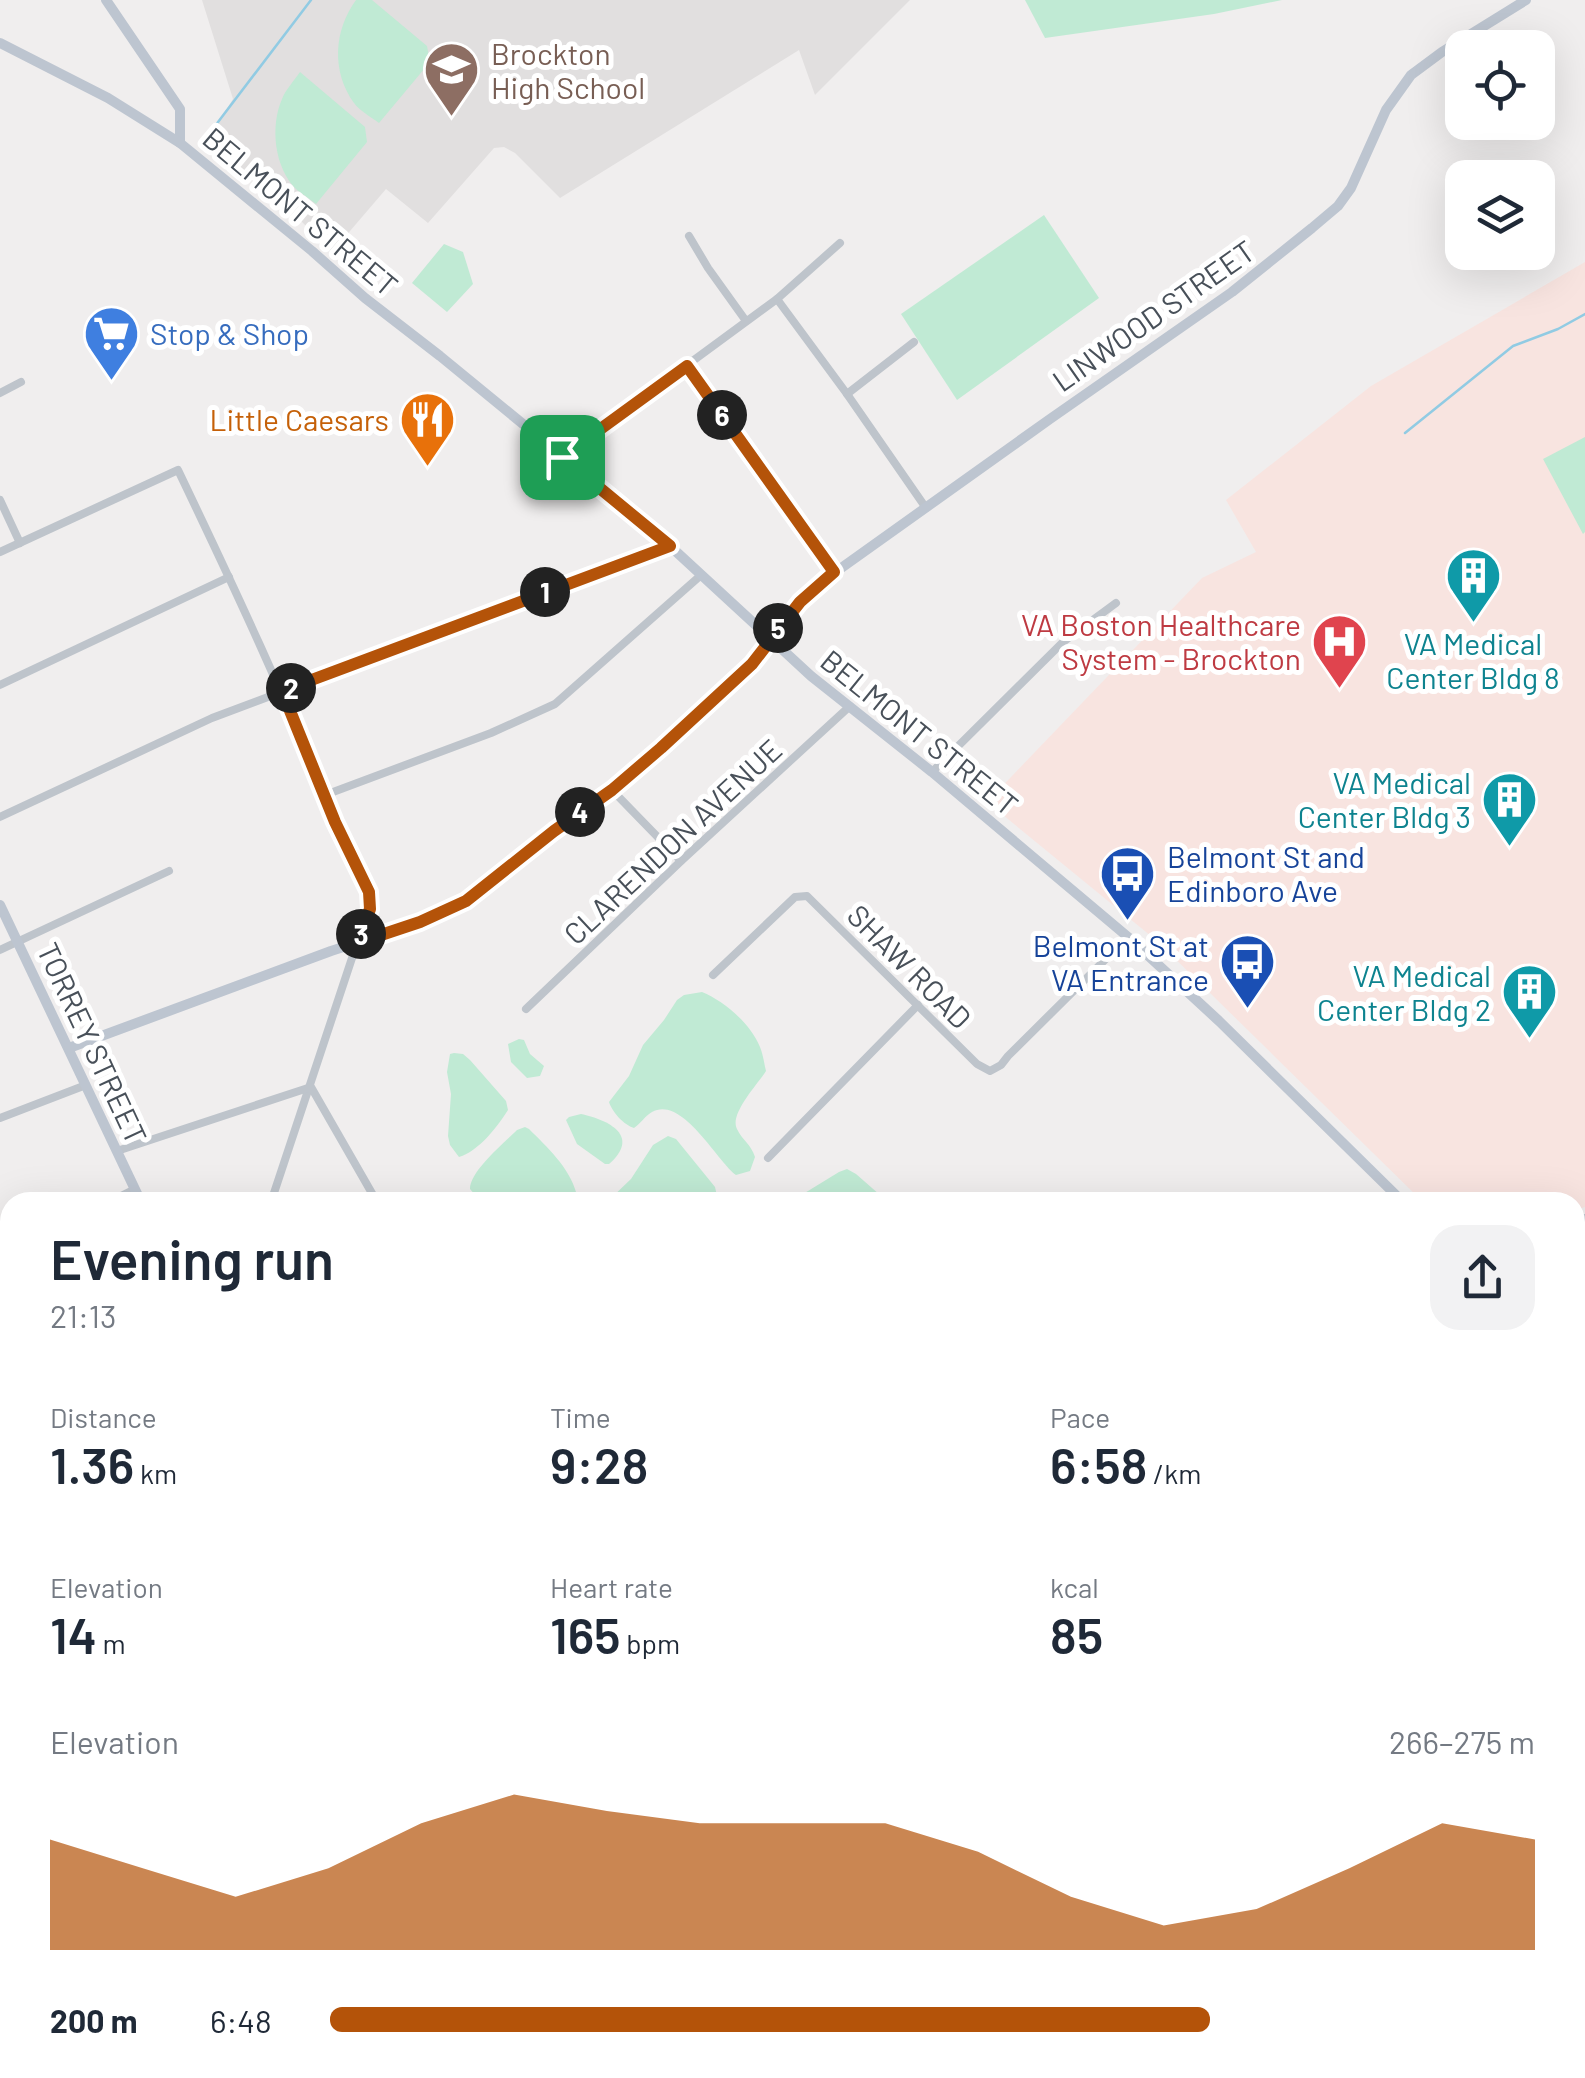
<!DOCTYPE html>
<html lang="en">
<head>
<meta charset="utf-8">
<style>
	:root { --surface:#fff; --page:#f2f2f3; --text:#1f2937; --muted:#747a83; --accent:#b45309 }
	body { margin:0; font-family:Barlow,sans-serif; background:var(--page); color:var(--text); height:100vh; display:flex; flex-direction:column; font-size:38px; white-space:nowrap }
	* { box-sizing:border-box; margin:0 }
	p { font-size:32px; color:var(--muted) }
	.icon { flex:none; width:55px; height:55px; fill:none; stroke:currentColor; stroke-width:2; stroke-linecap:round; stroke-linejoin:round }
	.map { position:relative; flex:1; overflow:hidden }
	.panel { position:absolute; left:0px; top:1192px; width:1585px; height:888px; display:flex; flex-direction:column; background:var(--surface); border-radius:30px 30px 0 0; box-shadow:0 10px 40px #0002 }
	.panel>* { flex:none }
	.controls { position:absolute; left:1445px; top:30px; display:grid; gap:20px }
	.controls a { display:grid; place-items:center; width:110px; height:110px; border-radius:20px; background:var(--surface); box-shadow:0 10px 40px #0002; font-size:50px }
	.pin { position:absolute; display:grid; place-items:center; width:85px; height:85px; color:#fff; margin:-42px; border-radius:20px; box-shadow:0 5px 15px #0006 }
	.km { position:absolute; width:50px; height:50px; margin:-25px; border-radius:50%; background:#222; color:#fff; font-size:28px; line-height:50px; text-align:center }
	.round { display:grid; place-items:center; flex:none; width:105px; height:105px; border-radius:30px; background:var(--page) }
	.overview { display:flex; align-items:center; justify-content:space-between; height:170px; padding:0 50px }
	h1 { font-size:55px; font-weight:600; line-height:75px }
	.metrics { display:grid; grid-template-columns:repeat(3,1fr); gap:15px; height:170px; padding:10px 50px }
	.metrics div { display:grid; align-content:center }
	.metrics b { font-size:50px; font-weight:600 }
	.metrics small { font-size:28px; font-weight:400 }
	.metrics p { font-size:28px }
	.chart { height:280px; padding:20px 50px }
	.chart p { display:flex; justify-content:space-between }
	.chart svg { width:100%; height:180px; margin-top:10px; fill:var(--accent); opacity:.7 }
	ul { padding:0 50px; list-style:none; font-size:32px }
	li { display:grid; grid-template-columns:160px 120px 1fr; align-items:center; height:75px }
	li i { height:25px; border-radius:12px; background:var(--accent) }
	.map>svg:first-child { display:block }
	.education { fill:#e1dfdf }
	.medical { fill:#f8e4e0 }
	.green { fill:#c0ead4 }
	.water { fill:#91cbe3 }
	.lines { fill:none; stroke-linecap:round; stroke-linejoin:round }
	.stream { stroke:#91cbe3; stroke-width:2.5 }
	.highway-casing { stroke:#7588a4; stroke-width:19 }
	.street { stroke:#bec4cb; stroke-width:8 }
	.secondary { stroke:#bdc5d0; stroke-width:10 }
	.highway { stroke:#8a9db8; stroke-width:14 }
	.route-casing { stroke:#fff; stroke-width:20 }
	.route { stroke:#b45309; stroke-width:12 }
	.labels { text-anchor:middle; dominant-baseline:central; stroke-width:10; stroke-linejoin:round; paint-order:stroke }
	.education-label { font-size:30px; fill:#785e54; stroke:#fff; text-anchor:start }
	.street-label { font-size:30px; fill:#485059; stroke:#fff }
	.shop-label { font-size:30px; fill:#366cbe; stroke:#fff; text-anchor:start }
	.food-label { font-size:30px; fill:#c56008; stroke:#fff; text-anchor:end }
	.health-label { font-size:30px; fill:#be3a42; stroke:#fff; text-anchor:end }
	.culture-label { font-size:30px; fill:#0d838f; stroke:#fff; text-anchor:end }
	.transit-label { font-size:30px; fill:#164399; stroke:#fff; text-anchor:start }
</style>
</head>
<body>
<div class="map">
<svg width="1585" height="2078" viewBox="0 0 1585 2078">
	<rect width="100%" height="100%" fill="#f0eeee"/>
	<path class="education" d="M202,0H910L815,95L799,50L560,198L515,153L504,147L494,148L428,223L386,189L332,252L300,220L224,154L206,132L215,127L233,99Z"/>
	<path class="medical" d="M1585,262V1207L1575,1210V1202H1423L1157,941L987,802L1202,578L1256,552L1226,500L1371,386Z"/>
	<g class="green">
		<path d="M356,0H372L427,46L430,62L379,123C371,117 360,111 354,103C331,71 334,30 356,0Z"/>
		<path d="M1025,0H1282L1214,14L1045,38Z"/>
		<path d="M300,72L365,127L367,142L316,204C310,199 303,195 297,190C274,168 270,126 282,99C286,89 294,81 300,72Z"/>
		<path d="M1044,215L1099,298L957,400L901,314Z"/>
		<path d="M444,244L463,252L473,284L447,312L412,283Z"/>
		<path d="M1585,437V532L1583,534L1543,459Z"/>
		<path d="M702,992C724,1001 751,1024 760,1047C763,1054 764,1063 766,1071C758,1084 729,1114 737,1129C742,1140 751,1144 755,1157L750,1171L736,1175C717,1161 682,1095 652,1112C646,1115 640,1124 634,1128C624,1125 612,1112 609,1102L629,1076L643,1045L664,1020L677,1000L684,995Z"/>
		<path d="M519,1039L524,1040L530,1054L544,1066L540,1076L527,1078L511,1062L508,1044Z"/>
		<path d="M454,1053L463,1054L470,1060L506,1101L508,1110C497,1127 479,1151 459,1157L450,1145L448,1136L451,1094L447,1072L450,1054Z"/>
		<path d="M581,1114C609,1120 641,1136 609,1164H605L577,1144L566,1120L569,1117Z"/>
		<path d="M525,1127L529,1129C547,1147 569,1167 576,1192L572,1202H481L470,1189C470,1171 503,1144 517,1130Z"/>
		<path d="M668,1136L676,1139L715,1187L717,1196L714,1202H607L631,1179L653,1145Z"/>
		<path d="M847,1169L856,1174L888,1202H790L839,1172Z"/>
	</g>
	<path class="water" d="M0,1602L10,1609V1809L0,1806Z"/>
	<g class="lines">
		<g class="stream">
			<path d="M215,126L311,0"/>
			<path d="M1405,433L1513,346L1558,329L1585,314"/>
		</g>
		<defs>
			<g id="highway">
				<path d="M1579,1386L1585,1394"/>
				<path d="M1575,1585L1585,1551"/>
				<path d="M1575,1738L1585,1735"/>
				<path d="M1575,1759L1585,1756"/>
				<path d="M1575,1824L1585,1830"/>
				<path d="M288,2078L319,2070"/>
				<path d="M363,2078L393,2070"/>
			</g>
		</defs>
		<use href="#highway" class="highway-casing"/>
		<g class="street">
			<path d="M689,236L708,268L746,321"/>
			<path d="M777,299L847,394L926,508"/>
			<path d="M687,366L834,572"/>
			<path d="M0,393L21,382"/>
			<path d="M847,394L914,342"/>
			<path d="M562,457L777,299L840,243"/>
			<path d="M0,500L20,543"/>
			<path d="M0,552L178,470C234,587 288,702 335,823C345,847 368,873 370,899C372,915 363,930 357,943L271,1202"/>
			<path d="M0,685L229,577"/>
			<path d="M932,772L1063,642L1116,603"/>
			<path d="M612,790L681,861"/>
			<path d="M325,795L491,733L555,704L700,576"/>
			<path d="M0,817L212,718L670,546"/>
			<path d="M0,950L169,871"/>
			<path d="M713,975L795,897L807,896L977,1064L990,1071L1001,1065L1008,1056L1128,937"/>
			<path d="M526,1009L681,861L850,706"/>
			<path d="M0,1118L86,1085"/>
			<path d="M117,1151L311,1087L377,1202"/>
			<path d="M768,1158L918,1005"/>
			<path d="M109,1202L135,1189"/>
			<path d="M0,1263L10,1259"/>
			<path d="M0,1935L10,1931"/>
			<path d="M1575,1960L1585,2014"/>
			<path d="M788,2070L789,2078"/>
			<path d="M1001,2070L1003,2078"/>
			<path d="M1123,2070L1125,2078"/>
			<path d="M1278,2070L1283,2078"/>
			<path d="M1376,2070L1377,2078"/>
		</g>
		<g class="secondary">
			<path d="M106,0L180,109V143"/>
			<path d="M0,43L108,98L180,143L312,251L365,298L440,356L601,488L670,546L811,676L932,772L1128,937L1219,1021L1403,1202"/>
			<path d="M0,905L141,1202"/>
			<path d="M69,1048L331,951L420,922L466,901L554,831L612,790L661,748L752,664L800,602L816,586L1050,419L1232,292L1312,228L1338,206L1351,188L1386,110L1411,75L1442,52L1526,0"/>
			<path d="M1575,1222L1585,1219"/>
			<path d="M1575,1365L1585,1374"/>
			<path d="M531,2070L534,2078"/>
		</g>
		<use href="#highway" class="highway"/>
	</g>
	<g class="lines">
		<defs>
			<path id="route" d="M687,366L834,572L800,602L752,664L661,748L612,790L554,831L466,901L420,922L357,943L370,909L369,892L335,822L282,691L670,546L562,457Z"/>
		</defs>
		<use href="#route" class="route-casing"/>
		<use href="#route" class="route"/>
	</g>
	<defs>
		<symbol id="school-pin" viewBox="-11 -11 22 30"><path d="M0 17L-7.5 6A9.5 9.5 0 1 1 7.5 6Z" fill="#8d6e63" stroke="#fff"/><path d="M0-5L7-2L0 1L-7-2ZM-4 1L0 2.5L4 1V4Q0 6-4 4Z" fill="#fff"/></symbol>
		<symbol id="supermarket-pin" viewBox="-11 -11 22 30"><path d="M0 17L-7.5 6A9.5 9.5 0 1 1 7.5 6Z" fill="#3f7fe0" stroke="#fff"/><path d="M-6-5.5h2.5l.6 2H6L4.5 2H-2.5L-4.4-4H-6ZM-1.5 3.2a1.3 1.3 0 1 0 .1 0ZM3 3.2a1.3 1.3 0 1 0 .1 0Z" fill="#fff"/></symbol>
		<symbol id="restaurant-pin" viewBox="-11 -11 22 30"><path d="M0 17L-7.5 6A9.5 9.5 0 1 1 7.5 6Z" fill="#e8710a" stroke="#fff"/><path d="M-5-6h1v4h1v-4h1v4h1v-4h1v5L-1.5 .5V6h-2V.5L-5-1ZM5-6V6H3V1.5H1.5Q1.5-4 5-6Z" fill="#fff"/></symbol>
		<symbol id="building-pin" viewBox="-11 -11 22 30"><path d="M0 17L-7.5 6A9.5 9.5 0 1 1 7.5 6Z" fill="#0f9aa8" stroke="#fff"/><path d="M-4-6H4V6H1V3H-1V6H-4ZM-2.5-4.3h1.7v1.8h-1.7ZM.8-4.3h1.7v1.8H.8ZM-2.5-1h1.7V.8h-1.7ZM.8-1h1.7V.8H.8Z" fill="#fff"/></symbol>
		<symbol id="hospital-pin" viewBox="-11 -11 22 30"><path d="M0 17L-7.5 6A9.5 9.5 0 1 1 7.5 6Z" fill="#e0444e" stroke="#fff"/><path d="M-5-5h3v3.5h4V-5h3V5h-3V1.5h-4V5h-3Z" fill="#fff"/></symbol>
		<symbol id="bus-pin" viewBox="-11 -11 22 30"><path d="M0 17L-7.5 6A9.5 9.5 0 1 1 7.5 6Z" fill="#1a4fb4" stroke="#fff"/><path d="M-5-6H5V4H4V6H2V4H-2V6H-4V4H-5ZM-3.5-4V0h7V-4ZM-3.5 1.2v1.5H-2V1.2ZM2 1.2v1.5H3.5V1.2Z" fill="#fff"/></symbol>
	</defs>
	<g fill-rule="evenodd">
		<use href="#school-pin" x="420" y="38" width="63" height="86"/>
		<use href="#supermarket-pin" x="80" y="302" width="63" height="86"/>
		<use href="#restaurant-pin" x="396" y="388" width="63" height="86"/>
		<use href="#building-pin" x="1442" y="544" width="63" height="86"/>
		<use href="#hospital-pin" x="1308" y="610" width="63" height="86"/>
		<use href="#building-pin" x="1478" y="768" width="63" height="86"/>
		<use href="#bus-pin" x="1096" y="842" width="63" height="86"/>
		<use href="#bus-pin" x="1216" y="930" width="63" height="86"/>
		<use href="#building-pin" x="1498" y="960" width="63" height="86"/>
	</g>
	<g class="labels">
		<g class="education-label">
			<text x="491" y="53">Brockton<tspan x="491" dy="34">High School</tspan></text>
		</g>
		<g class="street-label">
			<text transform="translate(301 211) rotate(40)">BELMONT STREET</text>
			<text transform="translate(1153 315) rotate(-35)">LINWOOD STREET</text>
			<text transform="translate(920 732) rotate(39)">BELMONT STREET</text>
			<text transform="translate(672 841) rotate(-43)">CLARENDON AVENUE</text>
			<text transform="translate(910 966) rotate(45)">SHAW ROAD</text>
			<text transform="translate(93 1043) rotate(65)">TORREY STREET</text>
		</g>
		<g class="shop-label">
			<text x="150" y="333">Stop &amp; Shop</text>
		</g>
		<g class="food-label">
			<text x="389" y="419">Little Caesars</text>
		</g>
		<g class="health-label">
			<text x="1301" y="624">VA Boston Healthcare<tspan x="1301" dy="34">System - Brockton</tspan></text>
		</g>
		<g class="culture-label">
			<text x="1473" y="643" text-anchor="middle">VA Medical<tspan x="1473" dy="34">Center Bldg 8</tspan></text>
			<text x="1471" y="782">VA Medical<tspan x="1471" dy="34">Center Bldg 3</tspan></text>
			<text x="1491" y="975">VA Medical<tspan x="1491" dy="34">Center Bldg 2</tspan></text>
		</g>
		<g class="transit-label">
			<text x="1167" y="856">Belmont St and<tspan x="1167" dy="34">Edinboro Ave</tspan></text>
			<text x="1209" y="945" text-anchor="end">Belmont St at<tspan x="1209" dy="34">VA Entrance</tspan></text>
		</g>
	</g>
</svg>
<div class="controls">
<a><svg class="icon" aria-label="locate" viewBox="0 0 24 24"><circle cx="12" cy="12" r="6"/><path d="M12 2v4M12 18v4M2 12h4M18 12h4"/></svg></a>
<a><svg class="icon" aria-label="layers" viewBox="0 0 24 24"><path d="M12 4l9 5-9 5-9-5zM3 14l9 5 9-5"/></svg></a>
</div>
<div class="pin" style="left:562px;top:457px;background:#1e9e55"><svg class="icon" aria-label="arrive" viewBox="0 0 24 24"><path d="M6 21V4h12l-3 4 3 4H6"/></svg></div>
<b class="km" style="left:545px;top:592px">1</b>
<b class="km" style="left:291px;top:688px">2</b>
<b class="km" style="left:361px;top:934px">3</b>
<b class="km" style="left:580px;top:812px">4</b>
<b class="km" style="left:778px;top:628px">5</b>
<b class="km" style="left:722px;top:415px">6</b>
<section class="panel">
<div class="overview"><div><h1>Evening run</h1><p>21:13</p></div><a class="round"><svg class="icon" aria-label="share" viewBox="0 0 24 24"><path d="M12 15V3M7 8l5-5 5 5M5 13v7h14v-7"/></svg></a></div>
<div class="metrics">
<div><p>Distance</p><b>1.36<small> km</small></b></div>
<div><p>Time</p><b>9:28</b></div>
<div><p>Pace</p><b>6:58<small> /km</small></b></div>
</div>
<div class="metrics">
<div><p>Elevation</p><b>14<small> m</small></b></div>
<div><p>Heart rate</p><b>165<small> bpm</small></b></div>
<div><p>kcal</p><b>85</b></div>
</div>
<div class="chart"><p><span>Elevation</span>266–275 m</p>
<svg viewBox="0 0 160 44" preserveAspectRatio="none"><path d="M0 44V17L10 24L20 31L30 24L40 13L50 6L60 10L70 13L80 13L90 13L100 20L110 31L120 38L130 34L140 24L150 13L160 17V44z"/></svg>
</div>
<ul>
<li><b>200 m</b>6:48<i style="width:73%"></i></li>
</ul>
</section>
</div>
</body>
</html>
